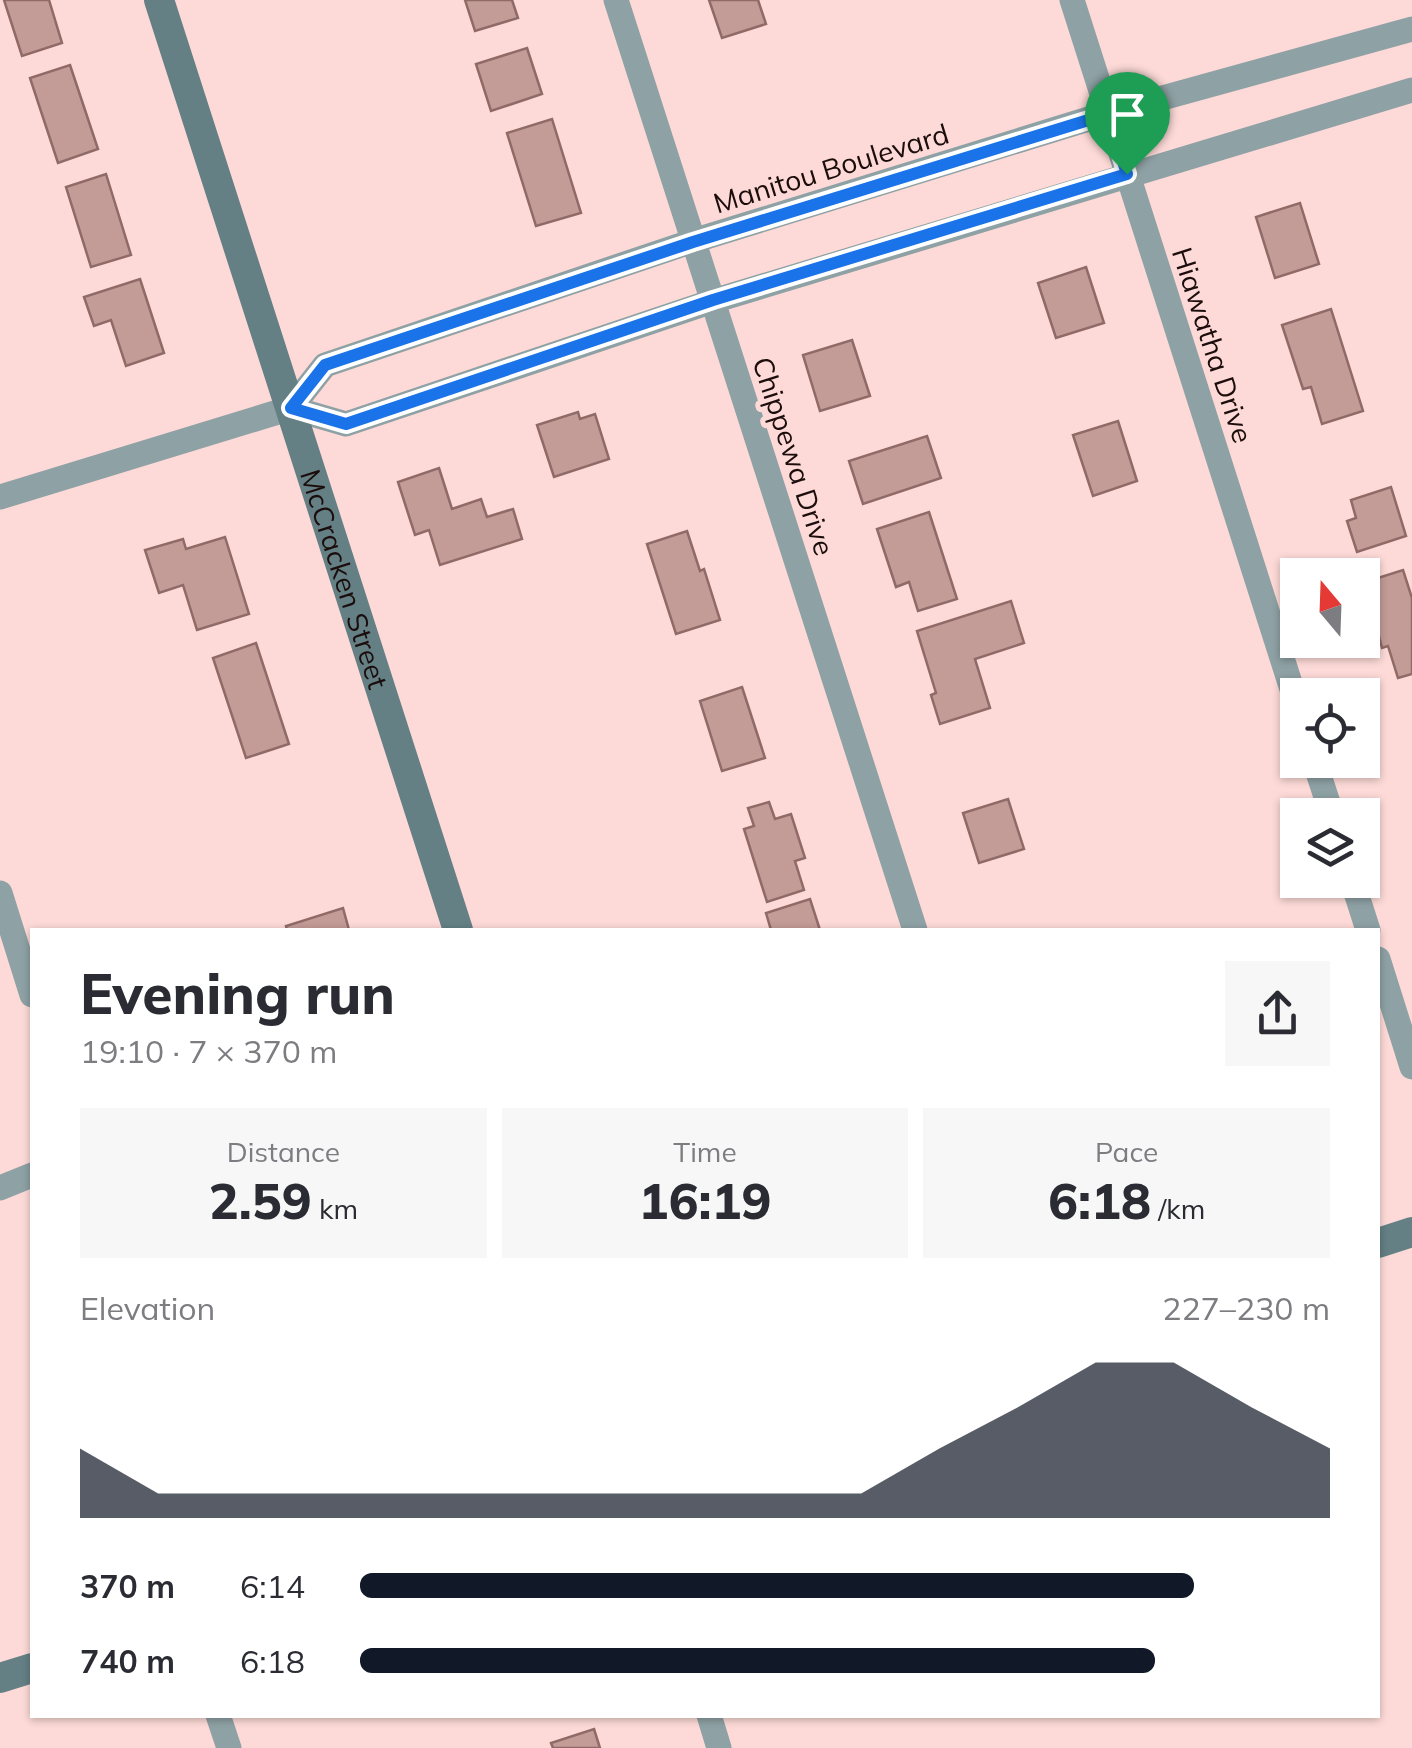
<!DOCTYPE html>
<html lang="en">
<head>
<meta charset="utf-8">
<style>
	:root { --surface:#fff; --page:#f7f7f7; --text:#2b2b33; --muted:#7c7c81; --accent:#111827 }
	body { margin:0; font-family:Mulish,sans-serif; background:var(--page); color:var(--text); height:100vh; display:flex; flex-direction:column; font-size:38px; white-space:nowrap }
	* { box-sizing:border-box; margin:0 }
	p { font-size:32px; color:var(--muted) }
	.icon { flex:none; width:55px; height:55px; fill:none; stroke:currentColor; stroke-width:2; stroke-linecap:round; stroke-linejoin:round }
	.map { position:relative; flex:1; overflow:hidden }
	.drawer { position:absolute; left:30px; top:928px; width:1350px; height:790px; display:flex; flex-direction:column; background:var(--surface); border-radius:0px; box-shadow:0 2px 8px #0004 }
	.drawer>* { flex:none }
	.needle { width:65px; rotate:341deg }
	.buttons { position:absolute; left:1280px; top:558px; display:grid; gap:20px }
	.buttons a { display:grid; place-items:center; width:100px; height:100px; border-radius:0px; background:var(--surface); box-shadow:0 2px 8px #0004; font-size:50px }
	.pin { position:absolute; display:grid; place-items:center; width:85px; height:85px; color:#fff; margin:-102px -42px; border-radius:50% 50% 50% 0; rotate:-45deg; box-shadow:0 0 10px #0007 }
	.pin .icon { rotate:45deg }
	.round { display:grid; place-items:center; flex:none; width:105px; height:105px; border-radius:0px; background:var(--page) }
	.head { display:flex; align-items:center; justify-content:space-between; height:170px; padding:0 50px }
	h1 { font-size:55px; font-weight:800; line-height:75px }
	.metrics { display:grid; grid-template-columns:repeat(3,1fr); gap:15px; height:170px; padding:10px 50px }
	.metrics div { display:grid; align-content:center; border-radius:0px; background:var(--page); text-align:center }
	.metrics b { font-size:50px; font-weight:800 }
	.metrics small { font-size:28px; font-weight:400 }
	.metrics p { font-size:28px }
	.chart { height:280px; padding:20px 50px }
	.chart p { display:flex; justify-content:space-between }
	.chart svg { width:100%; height:180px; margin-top:10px; fill:var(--accent); opacity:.7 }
	ul { padding:0 50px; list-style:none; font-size:32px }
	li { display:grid; grid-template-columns:160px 120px 1fr; align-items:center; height:75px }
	li i { height:25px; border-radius:12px; background:var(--accent) }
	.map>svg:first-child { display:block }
	.building { fill:#c39b97; stroke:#906a67; stroke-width:2.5 }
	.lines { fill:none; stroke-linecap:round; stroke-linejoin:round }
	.street { stroke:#8ea1a4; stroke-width:25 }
	.secondary { stroke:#648085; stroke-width:30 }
	.route-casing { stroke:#fff; stroke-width:20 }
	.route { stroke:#1a73e8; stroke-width:12 }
	.labels { text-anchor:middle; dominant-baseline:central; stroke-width:10; stroke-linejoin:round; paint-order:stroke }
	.street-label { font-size:28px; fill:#1b0d0c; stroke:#fddad7 }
</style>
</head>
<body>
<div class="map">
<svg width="1412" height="1748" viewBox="0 0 1412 1748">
	<rect width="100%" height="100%" fill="#fddad7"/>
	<g class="building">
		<path d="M4,0H49L62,43L22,56Z"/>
		<path d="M465,0H512L518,18L475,31Z"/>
		<path d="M709,0H758L766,24L722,38Z"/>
		<path d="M527,48L542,94L491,111L476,64Z"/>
		<path d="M70,65L98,149L58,163L30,78Z"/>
		<path d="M552,119L581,213L536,226L507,133Z"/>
		<path d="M106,174L131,255L91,267L66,187Z"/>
		<path d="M1300,203L1319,264L1275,278L1256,217Z"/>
		<path d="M1086,267L1104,323L1056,338L1038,283Z"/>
		<path d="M140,279L164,353L126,366L111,320L94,326L84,297Z"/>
		<path d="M1331,309L1363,411L1322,424L1311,387L1303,389L1282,325Z"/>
		<path d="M852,340L870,396L820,411L803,355Z"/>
		<path d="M578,412L580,419L595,414L609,459L554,477L537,425Z"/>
		<path d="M1118,421L1137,481L1093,496L1073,435Z"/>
		<path d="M927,436L941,478L863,504L849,461Z"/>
		<path d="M439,468L452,509L481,499L487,517L513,509L522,539L440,565L429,530L415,535L398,482Z"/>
		<path d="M1391,487L1406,536L1357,552L1347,521L1356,518L1351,500Z"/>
		<path d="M929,512L957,599L918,611L909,582L896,587L877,529Z"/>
		<path d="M687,531L700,571L704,569L720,620L676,634L647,544Z"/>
		<path d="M225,537L249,614L197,630L183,585L159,593L145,550L183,539L186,549Z"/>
		<path d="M1403,570L1412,598V674L1398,678L1388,646L1382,648L1365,582Z"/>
		<path d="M1011,601L1024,643L975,659L990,708L940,724L931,695L936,693L917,631Z"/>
		<path d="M256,643L289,744L246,758L213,658Z"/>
		<path d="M742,687L765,758L722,771L700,701Z"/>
		<path d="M1008,799L1024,849L979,863L963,813Z"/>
		<path d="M769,802L775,819L791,814L805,858L795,861L804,890L767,902L744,829L754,826L748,808Z"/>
		<path d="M810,899L820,930H771L766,913Z"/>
		<path d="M343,908L349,930H287L286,926Z"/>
		<path d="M594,1729L600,1748H553L551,1743Z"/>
	</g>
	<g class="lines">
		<g class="street">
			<path d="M616,0L915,930"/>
			<path d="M1072,0L1298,708"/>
			<path d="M291,408L325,365L693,241L1108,113L1412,29"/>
			<path d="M0,497L291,408L346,424L713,301L1412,90"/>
			<path d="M1314,760L1332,815"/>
			<path d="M1352,880L1368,930"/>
			<path d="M0,893L32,995"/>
			<path d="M1378,959L1412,1067"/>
			<path d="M0,1188L32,1175"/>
			<path d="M218,1715L229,1748"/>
			<path d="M709,1715L719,1748"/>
		</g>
		<g class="secondary">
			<path id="s1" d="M159,0L458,930"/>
			<path d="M1378,1243L1412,1232"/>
			<path d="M0,1678L32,1668"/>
		</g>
	</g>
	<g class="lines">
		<defs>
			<path id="route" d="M1108,114L1127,174L713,300L346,424L291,408L325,365L693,242Z"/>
		</defs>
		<use href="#route" class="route-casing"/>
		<use href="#route" class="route"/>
	</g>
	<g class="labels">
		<g class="street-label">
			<text transform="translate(831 168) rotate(-17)">Manitou Boulevard</text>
			<text transform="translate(1213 345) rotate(72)">Hiawatha Drive</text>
			<text transform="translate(794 456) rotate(72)">Chippewa Drive</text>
			<text stroke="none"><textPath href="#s1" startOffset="608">McCracken Street</textPath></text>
		</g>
	</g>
</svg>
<div class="buttons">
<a><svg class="needle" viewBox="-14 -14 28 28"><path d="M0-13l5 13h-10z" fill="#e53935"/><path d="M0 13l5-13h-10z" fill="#7c7c81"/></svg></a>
<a><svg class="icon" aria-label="locate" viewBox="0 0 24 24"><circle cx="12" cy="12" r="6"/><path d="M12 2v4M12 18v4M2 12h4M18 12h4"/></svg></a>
<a><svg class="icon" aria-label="layers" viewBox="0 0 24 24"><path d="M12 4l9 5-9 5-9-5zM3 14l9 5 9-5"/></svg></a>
</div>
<div class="pin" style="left:1127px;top:174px;background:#1e9e55"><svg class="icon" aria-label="arrive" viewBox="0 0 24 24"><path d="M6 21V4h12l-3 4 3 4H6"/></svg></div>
<section class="drawer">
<div class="head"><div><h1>Evening run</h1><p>19:10 · 7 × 370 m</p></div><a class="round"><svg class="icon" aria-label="share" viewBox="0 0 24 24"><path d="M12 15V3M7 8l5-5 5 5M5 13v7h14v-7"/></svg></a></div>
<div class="metrics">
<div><p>Distance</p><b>2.59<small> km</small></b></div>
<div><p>Time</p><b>16:19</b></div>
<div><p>Pace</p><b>6:18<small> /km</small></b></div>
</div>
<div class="chart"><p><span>Elevation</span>227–230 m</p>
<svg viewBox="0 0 160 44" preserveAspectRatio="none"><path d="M0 44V27L10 38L20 38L30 38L40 38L50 38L60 38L70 38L80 38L90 38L100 38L110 27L120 17L130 6L140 6L150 17L160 27V44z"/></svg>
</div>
<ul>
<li><b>370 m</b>6:14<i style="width:86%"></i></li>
<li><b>740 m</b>6:18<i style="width:82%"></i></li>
</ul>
</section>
</div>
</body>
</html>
